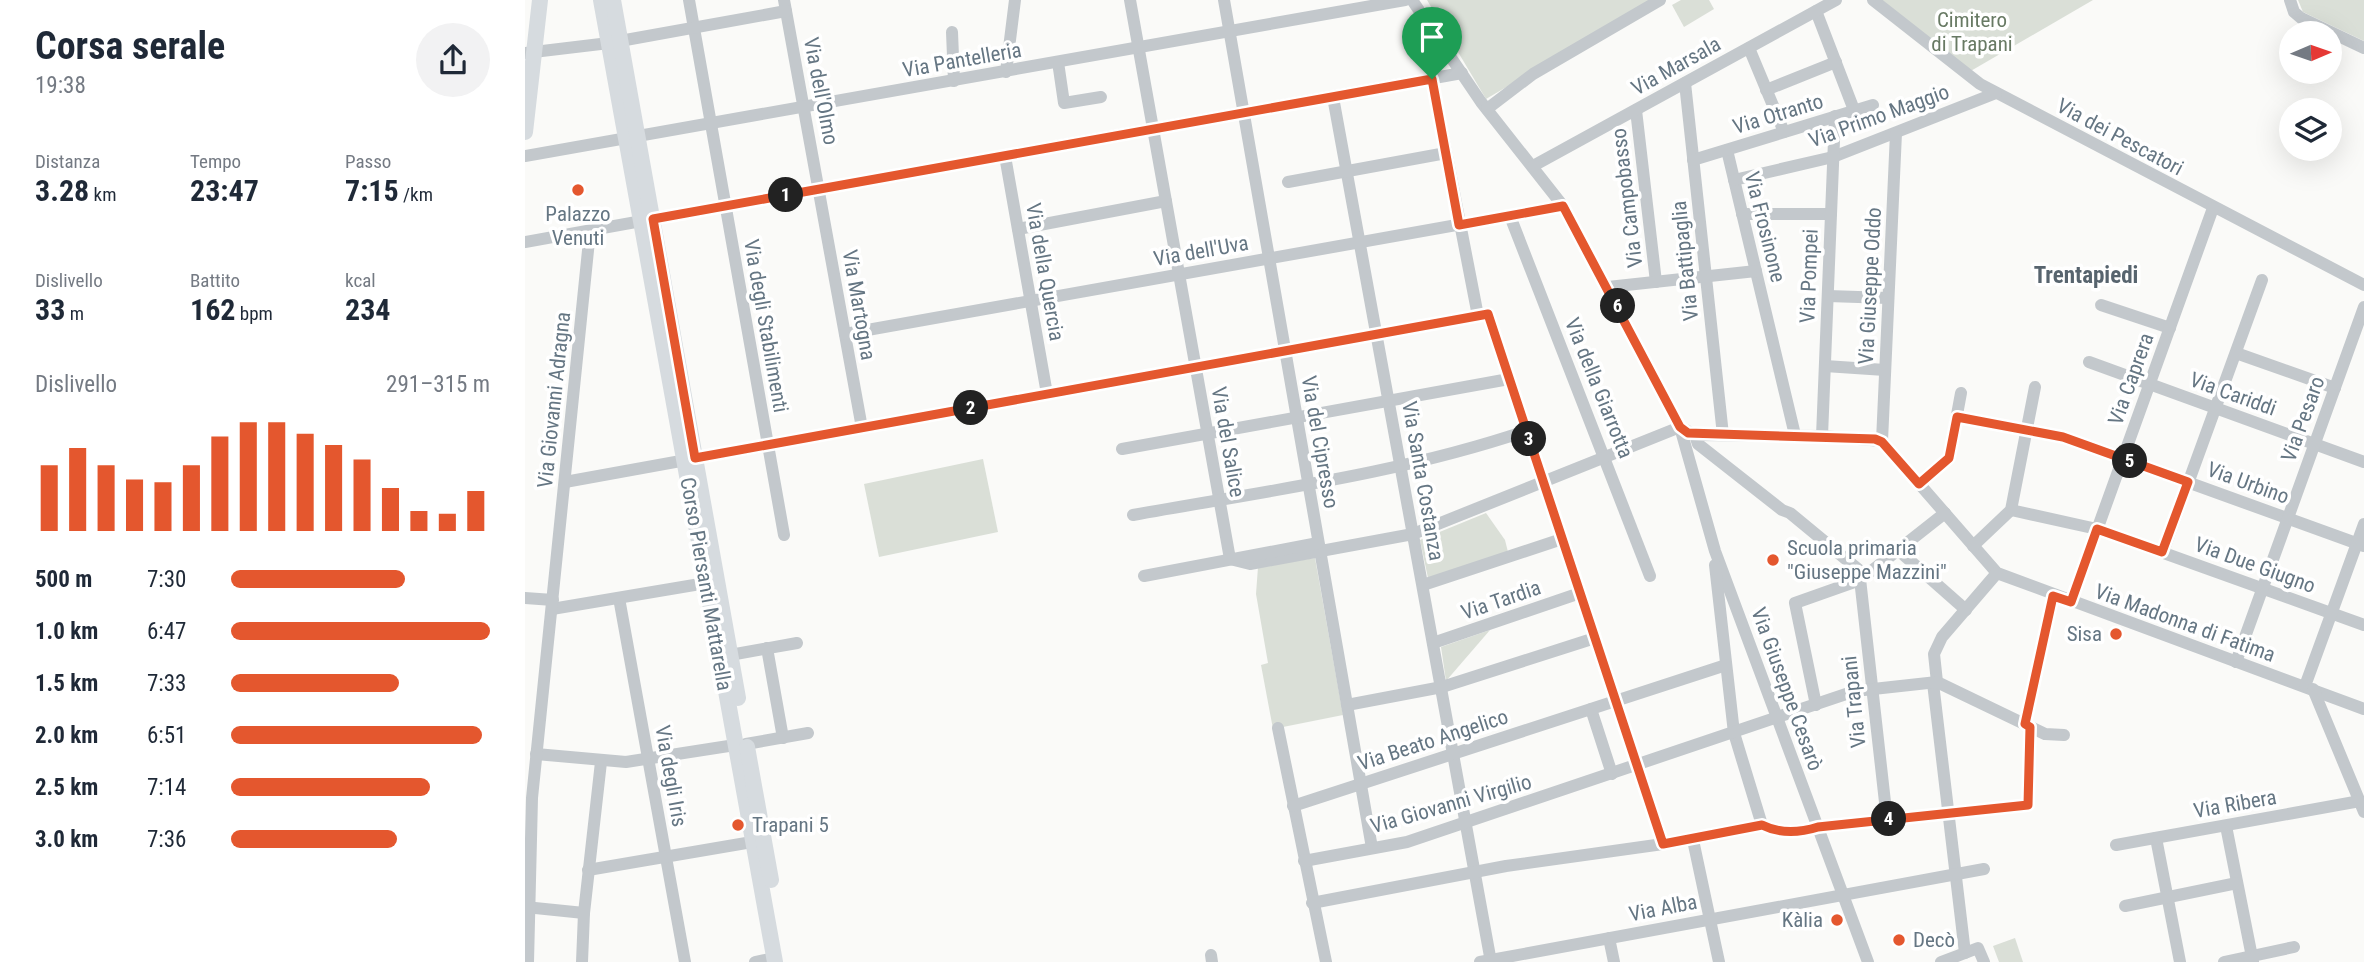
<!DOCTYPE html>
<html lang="it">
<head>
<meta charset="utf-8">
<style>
	:root { --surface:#fff; --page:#f2f2f3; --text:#1f2937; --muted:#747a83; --accent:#e4572e }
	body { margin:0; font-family:"Roboto Condensed",sans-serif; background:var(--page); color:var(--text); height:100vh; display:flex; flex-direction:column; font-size:26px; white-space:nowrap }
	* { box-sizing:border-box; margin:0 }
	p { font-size:23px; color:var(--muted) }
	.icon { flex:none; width:38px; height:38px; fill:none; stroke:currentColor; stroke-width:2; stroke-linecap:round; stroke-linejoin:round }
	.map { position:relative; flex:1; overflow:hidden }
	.details { display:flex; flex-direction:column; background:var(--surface); width:525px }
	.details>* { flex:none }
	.needle { width:46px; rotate:88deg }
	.buttons { position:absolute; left:1754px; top:21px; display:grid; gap:14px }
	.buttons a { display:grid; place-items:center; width:63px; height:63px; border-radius:50%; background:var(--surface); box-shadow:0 7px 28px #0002; font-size:35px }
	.pin { position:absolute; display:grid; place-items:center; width:60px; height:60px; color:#fff; margin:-72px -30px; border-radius:50% 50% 50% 0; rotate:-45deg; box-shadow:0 0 7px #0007 }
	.pin .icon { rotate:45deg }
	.km { position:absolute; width:35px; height:35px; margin:-18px; border-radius:50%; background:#222; color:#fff; font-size:19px; line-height:35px; text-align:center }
	.round { display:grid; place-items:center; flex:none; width:74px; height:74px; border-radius:37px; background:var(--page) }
	.summary { display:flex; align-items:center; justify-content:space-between; height:119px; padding:0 35px }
	h1 { font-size:38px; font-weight:700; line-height:52px }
	.figures { display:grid; grid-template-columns:repeat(3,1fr); gap:10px; height:119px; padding:7px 35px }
	.figures div { display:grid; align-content:center }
	.figures b { font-size:30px; font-weight:700 }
	.figures small { font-size:19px; font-weight:400 }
	.figures p { font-size:19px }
	.chart { height:196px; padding:14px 35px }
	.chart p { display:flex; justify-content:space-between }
	.chart svg { width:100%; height:126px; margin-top:7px; stroke:var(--accent); stroke-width:6 }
	ul { padding:0 35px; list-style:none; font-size:23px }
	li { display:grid; grid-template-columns:112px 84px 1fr; align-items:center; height:52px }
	li i { height:18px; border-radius:9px; background:var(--accent) }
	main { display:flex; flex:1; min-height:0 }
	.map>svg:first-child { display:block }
	.green { fill:#dadfd7 }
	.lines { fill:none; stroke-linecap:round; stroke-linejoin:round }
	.minor { stroke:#c3c8cc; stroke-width:12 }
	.major { stroke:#d6dbdf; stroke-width:16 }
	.route-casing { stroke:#fff; stroke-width:14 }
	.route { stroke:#e4572e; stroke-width:9 }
	.poi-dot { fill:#e4572e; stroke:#fff; stroke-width:2.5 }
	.labels { text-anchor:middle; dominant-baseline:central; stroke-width:7; stroke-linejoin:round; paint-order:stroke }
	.park-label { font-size:21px; fill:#687a64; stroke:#fff }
	.street-label { font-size:21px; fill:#657683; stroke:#fff }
	.poi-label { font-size:21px; fill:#657683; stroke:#fff; text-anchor:start }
	.neighbourhood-label { font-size:23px; font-weight:bold; fill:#57646e; stroke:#fff }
</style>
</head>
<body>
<main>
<section class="details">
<div class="summary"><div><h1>Corsa serale</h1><p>19:38</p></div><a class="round"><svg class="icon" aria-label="share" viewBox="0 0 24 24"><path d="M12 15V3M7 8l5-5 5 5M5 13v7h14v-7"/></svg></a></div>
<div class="figures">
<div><p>Distanza</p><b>3.28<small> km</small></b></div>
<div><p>Tempo</p><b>23:47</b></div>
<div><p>Passo</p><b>7:15<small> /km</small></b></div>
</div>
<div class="figures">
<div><p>Dislivello</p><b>33<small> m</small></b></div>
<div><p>Battito</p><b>162<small> bpm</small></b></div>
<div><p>kcal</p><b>234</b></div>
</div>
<div class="chart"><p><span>Dislivello</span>291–315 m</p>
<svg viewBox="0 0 160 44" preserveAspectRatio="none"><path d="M5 44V21M15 44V15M25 44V21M35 44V26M45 44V27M55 44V21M65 44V11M75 44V6M85 44V6M95 44V10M105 44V14M115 44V19M125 44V29M135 44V37M145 44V38M155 44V30"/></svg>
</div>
<ul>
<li><b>500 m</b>7:30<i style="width:67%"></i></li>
<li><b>1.0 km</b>6:47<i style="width:100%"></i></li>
<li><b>1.5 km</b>7:33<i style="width:65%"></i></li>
<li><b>2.0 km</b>6:51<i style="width:97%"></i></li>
<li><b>2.5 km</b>7:14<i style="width:77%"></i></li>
<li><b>3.0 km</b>7:36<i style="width:64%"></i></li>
</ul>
</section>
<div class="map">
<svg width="1839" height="962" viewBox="0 0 1839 962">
	<rect width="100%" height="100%" fill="#fafaf8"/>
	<g class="green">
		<path d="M902,0H1129L961,99Z"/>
		<path d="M1156,0H1184L1189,9L1159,27L1147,5Z"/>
		<path d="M1357,0H1568L1444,72Z"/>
		<path d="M1773,0H1839V41L1778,12Z"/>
		<path d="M458,459L473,532L354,557L339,484Z"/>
		<path d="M961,513L980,540L983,552L903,578L895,540Z"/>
		<path d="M790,558L818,715L748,729L736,665L743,663L731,594L733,567Z"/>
		<path d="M965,630L921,681L916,647Z"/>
		<path d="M1490,938L1498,962H1474L1468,946Z"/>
	</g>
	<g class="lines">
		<g class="minor">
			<path d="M164,0L259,535"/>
			<path d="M259,0L337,428"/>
			<path d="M605,0L705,559"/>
			<path d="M699,0L847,848"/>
			<path d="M887,0L956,102L1038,206L1155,427L1170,435L1297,436L1357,441L1472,573L1839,709"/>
			<path d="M1348,0L1455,84L1839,285"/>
			<path d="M1765,0L1769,12L1776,18L1839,48"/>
			<path d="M1291,11L1329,110"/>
			<path d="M427,32L429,81"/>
			<path d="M95,41L261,11"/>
			<path d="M1224,48L1259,132"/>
			<path d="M0,53L84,43"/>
			<path d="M533,62L539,103L576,97"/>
			<path d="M481,72L490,0"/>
			<path d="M907,79L953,316L963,314L1138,844"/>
			<path d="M1160,83L1198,435"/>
			<path d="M1241,90L1311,62"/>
			<path d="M808,97L966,962"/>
			<path d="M962,109L1008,74L1135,0"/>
			<path d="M1111,110L1131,282"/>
			<path d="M1202,150L1270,435"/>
			<path d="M0,156L880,0"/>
			<path d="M480,156L522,394"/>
			<path d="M1168,160L1348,105"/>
			<path d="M1008,166L1311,0"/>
			<path d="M1209,180L1308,157L1471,93"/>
			<path d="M763,182L921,153"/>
			<path d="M1217,214H1306"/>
			<path d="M985,216L1125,576"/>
			<path d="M493,229L641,201"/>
			<path d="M0,242L937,73"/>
			<path d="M1083,287L1231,271"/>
			<path d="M1303,296L1363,298"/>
			<path d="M1576,305L1645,328"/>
			<path d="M320,334L1038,206"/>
			<path d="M1711,353L1810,388"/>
			<path d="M1564,362L1839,462"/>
			<path d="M1300,366L1360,370"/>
			<path d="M1432,417L1538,437L1839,546"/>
			<path d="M1155,427L1190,551L1343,962"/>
			<path d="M1170,435L1173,444L1257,510L1265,513L1334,570L1362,820"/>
			<path d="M1297,436L1310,116"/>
			<path d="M1357,441L1371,133"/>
			<path d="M597,449L984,379"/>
			<path d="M40,482L953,316"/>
			<path d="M1394,484L1424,458L1436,393"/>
			<path d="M1486,510L1572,529L1839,625"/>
			<path d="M608,515C740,491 874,474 1001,431"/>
			<path d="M1448,546L1486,510L1510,387"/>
			<path d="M1373,550L1441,610"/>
			<path d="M1638,552L1737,280"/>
			<path d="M705,559L725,564L888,534L1155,427"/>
			<path d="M1190,565L1209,733L1237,825"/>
			<path d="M619,576L793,543"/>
			<path d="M898,585L1037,539"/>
			<path d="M0,598L28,600"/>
			<path d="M94,598L160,962"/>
			<path d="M1546,602L1688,208"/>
			<path d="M27,609L181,583"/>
			<path d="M908,643L1055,593"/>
			<path d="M242,648L258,738"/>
			<path d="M205,655L272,643"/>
			<path d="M1711,662L1839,307"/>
			<path d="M1412,682L1409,654L1417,637L1472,573"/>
			<path d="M1408,683L1440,953L1416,962"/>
			<path d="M1780,686L1839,524"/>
			<path d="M1788,689L1839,812"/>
			<path d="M822,705L917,687L1070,638"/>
			<path d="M1291,705L1270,603L1335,580L1420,513"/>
			<path d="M1066,709L1087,774"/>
			<path d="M1500,724L1528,596"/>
			<path d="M753,728L801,962"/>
			<path d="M221,744L283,733"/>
			<path d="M11,754L101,762L210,745"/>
			<path d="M768,806L1201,665"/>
			<path d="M1237,825C1255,834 1274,832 1293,827L1503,805L1505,727"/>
			<path d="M1701,826L1728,962"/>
			<path d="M1631,838L1655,962"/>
			<path d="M1168,840L1194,962"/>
			<path d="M1591,845L1835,801"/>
			<path d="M779,861L882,842L1330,691L1412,682L1520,734L1539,735"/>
			<path d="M63,870L227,842"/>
			<path d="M787,903L981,866L1138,844L1237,825"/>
			<path d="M1600,906L1712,883"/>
			<path d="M0,907L59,913"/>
			<path d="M1084,938L1089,962"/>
			<path d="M1440,953L1453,948L1459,962"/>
			<path d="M686,955L687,962"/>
			<path d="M3,962L7,798L65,231"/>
			<path d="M57,962L59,913L76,762"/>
			<path d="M230,962L249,958"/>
			<path d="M955,962L1459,869"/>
			<path d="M1699,962L1769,947"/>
		</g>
		<g class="major">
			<path d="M76,0L250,962"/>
			<path d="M88,0L213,698"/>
			<path d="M0,132L15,0"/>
			<path d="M222,747L246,880"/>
		</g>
	</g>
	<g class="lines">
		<defs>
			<path id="route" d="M907,79L934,225L1038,206L1155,427L1163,433L1350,439L1357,442L1394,484L1424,458L1432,417L1538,437L1663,482L1637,552L1572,529L1546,602L1528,596L1500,724L1505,727L1503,805L1293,827C1274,833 1255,834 1237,825L1138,844L963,314L170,458L128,219Z"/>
		</defs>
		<use href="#route" class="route-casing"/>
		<use href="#route" class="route"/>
	</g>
	<g class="poi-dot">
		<circle cx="53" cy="190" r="7"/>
		<circle cx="1248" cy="560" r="7"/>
		<circle cx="1591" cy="634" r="7"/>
		<circle cx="213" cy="825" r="7"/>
		<circle cx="1312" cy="920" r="7"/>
		<circle cx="1374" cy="940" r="7"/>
	</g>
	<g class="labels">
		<g class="park-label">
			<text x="1447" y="20">Cimitero<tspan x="1447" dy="24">di Trapani</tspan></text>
		</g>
		<g class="street-label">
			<text transform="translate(437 60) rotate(-10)">Via Pantelleria</text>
			<text transform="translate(1151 66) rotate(-29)">Via Marsala</text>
			<text transform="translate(296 91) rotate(79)">Via dell'Olmo</text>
			<text transform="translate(1253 114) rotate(-17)">Via Otranto</text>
			<text transform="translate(1354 116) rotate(-20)">Via Primo Maggio</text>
			<text transform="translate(1595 137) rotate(28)">Via dei Pescatori</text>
			<text transform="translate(1102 198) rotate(-97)">Via Campobasso</text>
			<text transform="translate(1240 227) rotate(76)">Via Frosinone</text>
			<text transform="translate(676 251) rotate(-10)">Via dell'Uva</text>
			<text transform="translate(1160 261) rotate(-96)">Via Battipaglia</text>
			<text transform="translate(520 272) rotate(80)">Via della Quercia</text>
			<text transform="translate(1284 276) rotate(-88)">Via Pompei</text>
			<text transform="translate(1345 286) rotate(-87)">Via Giuseppe Oddo</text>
			<text transform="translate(334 305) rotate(80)">Via Martogna</text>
			<text transform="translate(241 326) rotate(80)">Via degli Stabilimenti</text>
			<text transform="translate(1606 379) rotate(-70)">Via Caprera</text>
			<text transform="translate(1074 388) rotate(68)">Via della Giarrotta</text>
			<text transform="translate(1708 394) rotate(20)">Via Cariddi</text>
			<text transform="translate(29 400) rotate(-84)">Via Giovanni Adragna</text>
			<text transform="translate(1778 419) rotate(-70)">Via Pesaro</text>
			<text transform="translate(703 442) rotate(80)">Via del Salice</text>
			<text transform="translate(795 442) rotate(80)">Via del Cipresso</text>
			<text transform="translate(898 481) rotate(80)">Via Santa Costanza</text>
			<text transform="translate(1723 483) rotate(20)">Via Urbino</text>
			<text transform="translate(1730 565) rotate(20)">Via Due Giugno</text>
			<text transform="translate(181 584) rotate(80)">Corso Piersanti Mattarella</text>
			<text transform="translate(976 600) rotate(-19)">Via Tardia</text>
			<text transform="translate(1660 623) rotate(20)">Via Madonna di Fatima</text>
			<text transform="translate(1262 689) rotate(70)">Via Giuseppe Cesarò</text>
			<text transform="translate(1329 702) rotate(-96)">Via Trapani</text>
			<text transform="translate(908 740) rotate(-18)">Via Beato Angelico</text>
			<text transform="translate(146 776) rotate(80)">Via degli Iris</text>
			<text transform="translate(926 804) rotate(-16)">Via Giovanni Virgilio</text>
			<text transform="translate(1710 804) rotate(-10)">Via Ribera</text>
			<text transform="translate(1138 908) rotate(-11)">Via Alba</text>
		</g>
		<g class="poi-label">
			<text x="53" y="214" text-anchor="middle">Palazzo<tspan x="53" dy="24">Venuti</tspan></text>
			<text x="1262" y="548">Scuola primaria<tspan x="1262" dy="24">"Giuseppe Mazzini"</tspan></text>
			<text x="1577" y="634" text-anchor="end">Sisa</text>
			<text x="227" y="825">Trapani 5</text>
			<text x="1298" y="920" text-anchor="end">Kàlia</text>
			<text x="1388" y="940">Decò</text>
		</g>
		<g class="neighbourhood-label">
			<text x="1561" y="275">Trentapiedi</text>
		</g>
	</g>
</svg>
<div class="buttons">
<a><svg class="needle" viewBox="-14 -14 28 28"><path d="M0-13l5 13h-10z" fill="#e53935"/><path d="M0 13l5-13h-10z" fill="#747a83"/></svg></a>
<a><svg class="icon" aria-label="layers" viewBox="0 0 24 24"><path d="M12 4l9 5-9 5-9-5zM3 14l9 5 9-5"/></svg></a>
</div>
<div class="pin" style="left:907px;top:79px;background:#1e9e55"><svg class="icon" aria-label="arrive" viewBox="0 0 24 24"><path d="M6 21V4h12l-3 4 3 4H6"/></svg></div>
<b class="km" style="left:261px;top:195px">1</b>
<b class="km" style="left:446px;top:408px">2</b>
<b class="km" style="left:1004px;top:439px">3</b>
<b class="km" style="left:1364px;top:819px">4</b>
<b class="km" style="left:1605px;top:461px">5</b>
<b class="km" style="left:1093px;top:306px">6</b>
</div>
</main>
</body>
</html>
